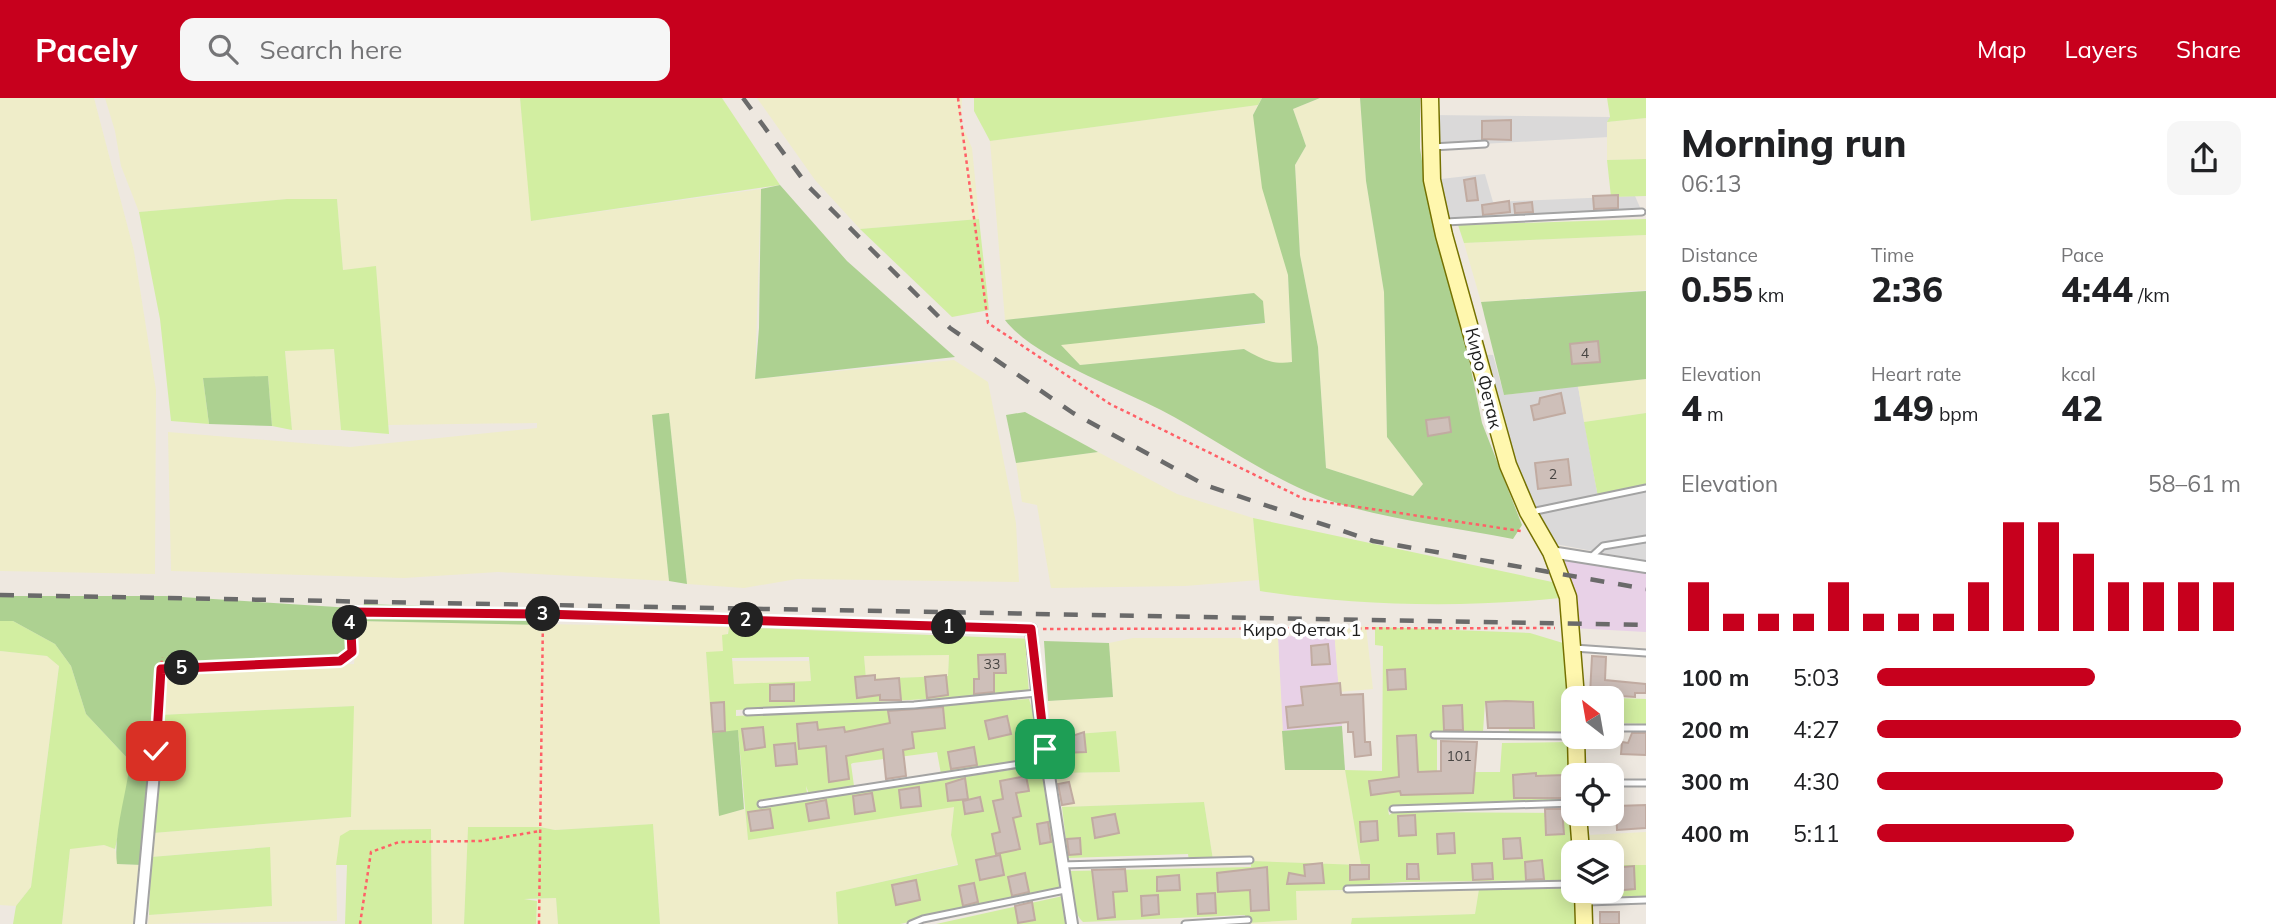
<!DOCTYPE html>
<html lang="en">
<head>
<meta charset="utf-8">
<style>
	:root { --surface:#fff; --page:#f6f6f6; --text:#202124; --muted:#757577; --accent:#c7001d }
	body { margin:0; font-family:Mulish,sans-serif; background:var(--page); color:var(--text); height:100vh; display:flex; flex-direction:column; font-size:26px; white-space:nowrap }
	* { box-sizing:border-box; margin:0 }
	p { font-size:23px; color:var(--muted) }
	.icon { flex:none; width:38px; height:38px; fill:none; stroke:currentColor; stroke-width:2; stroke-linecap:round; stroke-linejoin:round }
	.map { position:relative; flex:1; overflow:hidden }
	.side { display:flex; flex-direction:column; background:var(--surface); width:630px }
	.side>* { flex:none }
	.needle { width:46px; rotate:329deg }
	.controls { position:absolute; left:1561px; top:588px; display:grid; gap:14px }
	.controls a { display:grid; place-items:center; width:63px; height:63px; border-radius:14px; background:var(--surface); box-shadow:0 4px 18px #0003; font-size:35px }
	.pin { position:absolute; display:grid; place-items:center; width:60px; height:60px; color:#fff; margin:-30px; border-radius:14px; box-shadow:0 4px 10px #0006 }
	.km { position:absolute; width:35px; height:35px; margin:-18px; border-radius:50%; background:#222; color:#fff; font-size:19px; line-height:35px; text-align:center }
	.round { display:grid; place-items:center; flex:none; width:74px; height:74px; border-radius:14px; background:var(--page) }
	.head { display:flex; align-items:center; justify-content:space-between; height:119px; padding:0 35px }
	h1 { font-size:38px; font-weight:800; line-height:52px }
	.figures { display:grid; grid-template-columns:repeat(3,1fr); gap:10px; height:119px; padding:7px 35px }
	.figures div { display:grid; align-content:center }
	.figures b { font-size:35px; font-weight:800 }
	.figures small { font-size:19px; font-weight:400 }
	.figures p { font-size:19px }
	.chart { height:196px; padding:14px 35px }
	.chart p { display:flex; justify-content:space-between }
	.chart svg { width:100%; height:126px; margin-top:7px; stroke:var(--accent); stroke-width:6 }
	ul { padding:0 35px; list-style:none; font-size:23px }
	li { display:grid; grid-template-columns:112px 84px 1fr; align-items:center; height:52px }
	li i { height:18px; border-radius:9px; background:var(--accent) }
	header { display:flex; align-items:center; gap:42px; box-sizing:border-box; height:98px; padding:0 35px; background:var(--accent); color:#fff }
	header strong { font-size:33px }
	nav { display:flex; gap:38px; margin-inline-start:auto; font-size:24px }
	.search { width:490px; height:63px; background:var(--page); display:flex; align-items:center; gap:18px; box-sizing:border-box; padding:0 24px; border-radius:14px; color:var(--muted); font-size:26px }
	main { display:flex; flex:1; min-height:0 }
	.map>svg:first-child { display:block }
	.residential { fill:#dad9d9 }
	.industrial { fill:#e8d1e7 }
	.farmland { fill:#efedc9 }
	.grass { fill:#d2eea1; fill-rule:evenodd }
	.forest { fill:#add191 }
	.building { fill:#cebfb9; stroke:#c1aba1; stroke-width:2 }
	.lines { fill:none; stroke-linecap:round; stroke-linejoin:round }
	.service-casing { stroke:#a3a3a3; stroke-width:9 }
	.minor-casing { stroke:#a3a3a3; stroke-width:14 }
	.secondary-casing { stroke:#757100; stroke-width:19 }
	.path { stroke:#ff6067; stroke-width:2.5; stroke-dasharray:3.5 3.5; stroke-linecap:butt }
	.service { stroke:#fff; stroke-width:5 }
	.minor { stroke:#fff; stroke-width:10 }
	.secondary { stroke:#fff7ae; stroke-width:16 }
	.rail { stroke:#6a6a6a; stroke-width:4.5; stroke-dasharray:14 14; stroke-linecap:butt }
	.route-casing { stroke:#fff; stroke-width:14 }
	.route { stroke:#c7001d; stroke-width:9 }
	.labels { text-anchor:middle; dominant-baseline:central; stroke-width:7; stroke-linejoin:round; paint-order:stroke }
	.number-label { font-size:14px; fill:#484543 }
	.street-label { font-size:18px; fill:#1c1c1c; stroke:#fff }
</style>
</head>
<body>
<header>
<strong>Pacely</strong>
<div class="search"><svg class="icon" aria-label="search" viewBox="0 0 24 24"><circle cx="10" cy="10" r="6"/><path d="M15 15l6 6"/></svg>Search here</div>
<nav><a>Map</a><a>Layers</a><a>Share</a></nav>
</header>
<main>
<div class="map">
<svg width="1646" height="826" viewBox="0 0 1646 826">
	<rect width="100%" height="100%" fill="#eee8e0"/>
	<g class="residential">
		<path d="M1430,17L1610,19L1609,39L1429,49Z"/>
		<path d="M1485,76L1493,104L1635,98L1642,114L1441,124L1432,82Z"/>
		<path d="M1477,256L1493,257L1504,297L1578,288L1598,399L1646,389V463L1550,445L1540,435Z"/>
	</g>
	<g class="industrial">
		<path d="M1564,461L1646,469V534L1572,530L1561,466Z"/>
		<path d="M1334,531L1342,628L1282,633L1278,540Z"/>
	</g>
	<g class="farmland">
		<path d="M0,0H94L134,153L156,292L155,476L0,473Z"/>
		<path d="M105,0H520L532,123L761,91L755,281L954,262L988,284L1016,425L1019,484L797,481L744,490L687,486L669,316L652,318L669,483L498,474L404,480L171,473L168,334L350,349L537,330V325L387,327L376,169L343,172L337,101H287L139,114L121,68L115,33Z"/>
		<path d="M757,0H962L961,25L972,50L979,121L860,131L815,82Z"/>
		<path d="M1320,0H1360L1366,83L1384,194L1387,339L1423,386L1413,398L1326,370L1318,249L1300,157L1295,67L1306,48L1293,11Z"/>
		<path d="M1258,7L1253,17L1288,177L1292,264L1280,266L1263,262L1244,251L1080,267L1060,246L1265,226L1254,195L1005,222L990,43Z"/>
		<path d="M1646,20V61L1607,62V24Z"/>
		<path d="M1646,137V192L1481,204L1464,145Z"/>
		<path d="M334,251L341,332H292L285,252Z"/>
		<path d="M1646,281V315L1584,324L1578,288Z"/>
		<path d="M1098,354L1177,396L1253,420L1259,482L1185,488L1051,490L1037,407L1022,404L1016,365Z"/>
		<path d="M358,523L729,529L723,553L706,555L719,717L745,711L748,742L954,708L951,737L958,766L837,794L838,826H660L653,726L555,732L540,729H468L464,826H432L431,731L350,732L336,767L337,823L148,826L149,817L272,808L269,749L151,759L153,735L351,719L353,608L159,617L161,573L354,566Z"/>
		<path d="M1366,528L1373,591L1339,594L1334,531Z"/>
		<path d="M1133,540H1278L1285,672H1345L1361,767L1213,762L1204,704L1062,709L1055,675L1119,674L1116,633L1051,638L1048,603L1113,599L1109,545Z"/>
		<path d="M0,553L47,558L59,567L31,789L16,808L0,807Z"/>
		<path d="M949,557L948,578L866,581L864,558Z"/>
		<path d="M732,563H809L811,583L734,588Z"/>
		<path d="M1646,734V767H1612V754H1589L1588,737Z"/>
		<path d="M104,747L115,751L118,766L142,767L135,826H62L70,750Z"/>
		<path d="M1479,791L1475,816L1352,820L1351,826H1218L1296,822L1295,793Z"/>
		<path d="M556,800L558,826H536L537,801Z"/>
	</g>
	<g class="grass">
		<path d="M520,0H722L780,87L531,123Z"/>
		<path d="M974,0H1262L1258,7L990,43L974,13Z"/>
		<path d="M1607,0H1646V20L1607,24L1610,19Z"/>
		<path d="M1646,61V98L1611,99L1607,62Z"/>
		<path d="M287,101H337L343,172L376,168L389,336L341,332L334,251L285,253L292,332L272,328L268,279L203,280L209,326L171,323L160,221L139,114Z"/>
		<path d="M979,121L989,212L952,219L860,131Z"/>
		<path d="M1646,121V137L1464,145L1458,127Z"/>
		<path d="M1646,315V389L1598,399L1584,324Z"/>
		<path d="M1253,420L1557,485L1560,500C1467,510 1352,508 1260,493Z"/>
		<path d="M0,523H13L55,546L71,568L86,616L130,663L127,695L115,751L104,747L70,751L62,826H13L16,808L31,789L59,568L47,558L0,553Z"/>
		<path d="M729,529L1033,541L1034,556L1026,557L1029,595L736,612V618L1029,601C1034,619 1047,647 1038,664L941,676L937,654L853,665L851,666L854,688L809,696L806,688L808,702L1043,667L1062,791L900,826H838L836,794L958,767L951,737L954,709L748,742L738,633L712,635L706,554L723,553L722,537L728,536ZM864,558L949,557L948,578L866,581ZM809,559L811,583L734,586L732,560Z"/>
		<path d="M1375,529L1530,535L1563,545L1569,634L1509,635L1508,604H1485L1483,634L1430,635L1429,638L1437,639V674H1500L1502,645L1570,644L1569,707H1395L1388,711L1389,717L1394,714L1568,715L1573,759L1571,782L1402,784L1346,789L1345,792L1296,793L1297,822L1246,825L1245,817L1083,824C1071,813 1072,788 1071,773L1251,769V763L1361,767L1345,672L1382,673L1383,548L1375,547Z"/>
		<path d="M1586,599L1646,601V626L1612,625V600Z"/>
		<path d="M354,608L351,719L153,735L157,697L159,617Z"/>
		<path d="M1116,633L1120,674L1055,675L1051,638Z"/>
		<path d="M1204,704L1213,762L1189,763L1188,756L1068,760L1062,709Z"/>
		<path d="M653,726L660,826H558L556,800L524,801L537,803L536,826H464L468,729H540L555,732Z"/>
		<path d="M431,731L432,826H345L347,767H336L340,738L350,732Z"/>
		<path d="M270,749L272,808L149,817L151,759Z"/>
		<path d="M1612,767H1646V799L1590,798V793H1612Z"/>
		<path d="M1573,789L1575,826H1351L1352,820L1475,816L1479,791Z"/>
		<path d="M1063,798L1068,826H936Z"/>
	</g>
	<g class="forest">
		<path d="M1262,0H1320L1293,11L1306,48L1295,67L1300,157L1318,249L1326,370L1413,398L1423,386L1387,339L1384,194L1366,83L1360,0H1420V50L1430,115L1465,242L1482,325L1522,427L1513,441C1458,430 1399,423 1346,408C1278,388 1222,344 1161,312C1118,290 1033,259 1005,222L1254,195L1263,203L1265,225L1061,247L1080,267L1244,251C1261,261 1273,267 1292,264L1288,177L1262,90L1253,17Z"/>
		<path d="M780,87L847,163L955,259L755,281L759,230L761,91Z"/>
		<path d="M1646,193V281L1504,297L1481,204Z"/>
		<path d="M268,278L272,328L209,326L203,280Z"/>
		<path d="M1025,314L1098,354L1016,365L1006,317Z"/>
		<path d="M669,315L687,486L669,483L652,317Z"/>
		<path d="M0,498H166L352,510L349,550L342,557L155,571L150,641L137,650L148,680L142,767L117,766C113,735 127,695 130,663L86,616L71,568L55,546L13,523H0Z"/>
		<path d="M364,506L548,512L541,527L358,523Z"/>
		<path d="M1044,543L1109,545L1113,599L1048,603Z"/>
		<path d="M1342,628L1345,672H1285L1282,633Z"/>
		<path d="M738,632L744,711L719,718L712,635Z"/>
	</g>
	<g class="building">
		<path d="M1511,22V42L1482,41V23Z"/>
		<path d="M1475,80L1478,102L1467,103L1464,82Z"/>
		<path d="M1618,97V110L1594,111L1593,98Z"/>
		<path d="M1509,103L1510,114L1483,117L1482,107Z"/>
		<path d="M1532,104L1533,114L1515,115L1514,106Z"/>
		<path d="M1598,243L1600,264L1572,266L1570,246Z"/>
		<path d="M1561,295L1565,315L1534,322L1531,308L1539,306L1540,300Z"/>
		<path d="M1449,319L1451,334L1428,338L1426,322Z"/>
		<path d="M1568,361L1571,387L1538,391L1535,365Z"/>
		<path d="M1328,546L1330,566L1312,567L1311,548Z"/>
		<path d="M1005,556L1006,575H994V594L974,596V581H979L978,557Z"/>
		<path d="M1592,558L1606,559L1605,582L1646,586V595H1635V599L1590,596Z"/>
		<path d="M1405,571L1406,591L1388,592L1387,572Z"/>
		<path d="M875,577V582L899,580L901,602H880V597L857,600L855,579Z"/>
		<path d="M946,577L948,597L927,600L925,579Z"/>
		<path d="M1340,585L1341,597L1363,596L1365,644H1370L1371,657L1355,659L1353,634H1348V624L1288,630L1286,609L1303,607L1301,589Z"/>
		<path d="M794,586V603H770V587Z"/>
		<path d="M1506,603L1533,604L1534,630H1488L1486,604Z"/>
		<path d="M724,604L725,633L713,634L711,605Z"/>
		<path d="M1462,607L1463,632H1444L1443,608Z"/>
		<path d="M943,609L945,630L912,634L914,650L903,652L906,678L886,681L883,651L846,658L849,681L829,684L826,648L799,651L797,626L817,624L818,632L844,629L845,634L890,625L888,613Z"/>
		<path d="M1007,618L1011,636L989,641L985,623Z"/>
		<path d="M763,629L765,649L745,652L742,631Z"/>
		<path d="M1034,630L1036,648L1020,649L1018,631Z"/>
		<path d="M1084,634L1086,654L1061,655L1060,642Z"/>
		<path d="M1632,635H1646V657L1621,656L1622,644L1628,645Z"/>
		<path d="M1416,637L1418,674L1441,673V643L1477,644L1473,695L1401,697L1400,693L1371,697L1369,683L1399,679L1397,638Z"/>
		<path d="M795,645L797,666L776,668L774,647Z"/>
		<path d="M974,649L977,667L951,671L948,654Z"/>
		<path d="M1536,675V678L1564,677L1565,700H1514L1513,677Z"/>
		<path d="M1026,678L1029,693L1016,695L1021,718L1013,720L1020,751L996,756L992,736L1000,734L993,703L1003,701L1000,683Z"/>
		<path d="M965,680L968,701L948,703L946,686Z"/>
		<path d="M1069,684L1074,705L1062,707L1058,686Z"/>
		<path d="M919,689L921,708L901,710L899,692Z"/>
		<path d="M872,695L875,713L855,716L853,698Z"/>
		<path d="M980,699L983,713L965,716L963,703Z"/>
		<path d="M826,702L829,720L809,723L806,706Z"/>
		<path d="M1646,707V730L1617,732L1616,708Z"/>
		<path d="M770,711L773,730L751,733L748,714Z"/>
		<path d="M1545,711H1562L1564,736L1546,737Z"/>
		<path d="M1115,716L1119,735L1095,740L1092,720Z"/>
		<path d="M1415,717L1416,737L1399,738L1398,718Z"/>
		<path d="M1377,723L1378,742L1361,744L1360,724Z"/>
		<path d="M1048,724L1051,744L1040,746L1037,726Z"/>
		<path d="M1454,735L1455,755L1438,756L1437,736Z"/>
		<path d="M1080,740L1081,756L1069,757L1067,741Z"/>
		<path d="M1520,740L1522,760L1504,761L1503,741Z"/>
		<path d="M1000,757L1004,777L980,782L976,762Z"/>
		<path d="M1542,762L1544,781L1526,782L1525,764Z"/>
		<path d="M1322,765L1324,785L1287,786L1289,775L1305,778L1304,767Z"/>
		<path d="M1492,765L1493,781L1473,782L1472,766Z"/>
		<path d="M1407,766H1418L1419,781H1407Z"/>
		<path d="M1350,767H1369V781L1350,782Z"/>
		<path d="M1634,768L1635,791L1612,793V770Z"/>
		<path d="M1267,769L1269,812L1251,813L1250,792L1218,794L1217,775Z"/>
		<path d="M1125,771L1127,793L1113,794L1115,819L1098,821L1092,772Z"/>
		<path d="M1025,775L1029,794L1012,798L1008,779Z"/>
		<path d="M1179,777L1180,792L1157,793V779Z"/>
		<path d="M916,782L920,802L896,807L892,787Z"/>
		<path d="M974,785L978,804L963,808L959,788Z"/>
		<path d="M1215,795L1216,815L1198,816L1197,796Z"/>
		<path d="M1158,797L1159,816L1142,818L1141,798Z"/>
		<path d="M1032,804L1035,822L1018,825L1015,808Z"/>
		<rect x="1600" y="814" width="19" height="12"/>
	</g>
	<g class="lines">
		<defs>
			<g id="service">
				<path d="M1432,49L1485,46"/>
				<path d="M1445,124L1642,114"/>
				<path d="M1531,414L1646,390"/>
				<path d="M1591,459L1603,448L1646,441"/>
				<path d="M1574,550L1646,555"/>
				<path d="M747,614L914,607L1037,595"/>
				<path d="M1612,630H1646"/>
				<path d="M1434,637L1573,638"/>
				<path d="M1612,685H1646"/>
				<path d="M761,706L1046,662"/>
				<path d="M1393,711L1573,705"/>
				<path d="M1061,767L1250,762"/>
				<path d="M1347,791L1573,786"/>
				<path d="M1587,804L1646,802"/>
				<path d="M911,826L923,821L1065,792"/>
				<path d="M1185,826L1248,822"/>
			</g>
			<g id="minor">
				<path d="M1551,454L1646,469"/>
				<path d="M1031,531L1039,613L1072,826"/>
				<path d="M140,826L156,653"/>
			</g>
			<g id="secondary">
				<path d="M1430,0L1432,82L1444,137L1508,367L1528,414L1551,454L1568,499L1576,600"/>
				<path d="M1576,639L1577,677"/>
				<path d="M1578,716L1581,754"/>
				<path d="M1583,793L1584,826"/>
			</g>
		</defs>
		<use href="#service" class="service-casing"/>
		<use href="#minor" class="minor-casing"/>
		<use href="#secondary" class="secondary-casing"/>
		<g class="path">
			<path d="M958,0L988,225L1110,306L1304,401L1521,433"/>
			<path d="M1043,531L1555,530"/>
			<path d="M161,571L340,563L352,554L350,514L543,516L1019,531"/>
			<path d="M157,643L162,559"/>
			<path d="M360,826L371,754L399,744L481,743L540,733"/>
			<path d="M539,826L543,516"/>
		</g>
		<use href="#service" class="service"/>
		<use href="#minor" class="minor"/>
		<use href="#secondary" class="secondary"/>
		<g class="rail">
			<path d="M743,0L807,87L950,230L1073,315L1205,387L1373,443L1646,491"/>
			<path d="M0,497L1646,527"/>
		</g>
	</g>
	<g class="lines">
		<defs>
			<path id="route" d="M156,653L161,571L340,563L352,554L350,514L543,516L1031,531L1045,651"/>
		</defs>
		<use href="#route" class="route-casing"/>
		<use href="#route" class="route"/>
	</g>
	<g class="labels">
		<g class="number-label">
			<text x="1585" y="255">4</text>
			<text x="1553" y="376">2</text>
			<text x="992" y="566">33</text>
			<text x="1459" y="658">101</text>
		</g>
		<g class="street-label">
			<text transform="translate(1484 280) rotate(76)">Киро Фетак</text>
			<text x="1302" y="531">Киро Фетак 1</text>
		</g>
	</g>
</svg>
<div class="controls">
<a><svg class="needle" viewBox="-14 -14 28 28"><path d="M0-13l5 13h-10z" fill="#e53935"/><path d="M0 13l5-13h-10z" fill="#757577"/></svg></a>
<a><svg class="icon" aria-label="locate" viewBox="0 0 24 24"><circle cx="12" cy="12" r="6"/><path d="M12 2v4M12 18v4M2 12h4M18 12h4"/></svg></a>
<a><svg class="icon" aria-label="layers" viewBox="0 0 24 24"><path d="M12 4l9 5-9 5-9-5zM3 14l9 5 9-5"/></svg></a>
</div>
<div class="pin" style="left:1045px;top:651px;background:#1e9e55"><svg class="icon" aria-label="arrive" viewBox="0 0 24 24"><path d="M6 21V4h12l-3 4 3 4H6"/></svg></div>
<div class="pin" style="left:156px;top:653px;background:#d93025"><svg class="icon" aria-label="check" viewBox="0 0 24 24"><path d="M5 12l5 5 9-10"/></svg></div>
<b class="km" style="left:949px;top:529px">1</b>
<b class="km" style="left:746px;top:522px">2</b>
<b class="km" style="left:543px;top:516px">3</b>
<b class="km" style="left:350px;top:525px">4</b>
<b class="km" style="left:182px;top:570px">5</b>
</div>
<section class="side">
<div class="head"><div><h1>Morning run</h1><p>06:13</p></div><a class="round"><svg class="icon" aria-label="share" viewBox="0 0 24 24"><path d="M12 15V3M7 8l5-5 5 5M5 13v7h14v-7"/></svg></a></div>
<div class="figures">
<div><p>Distance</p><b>0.55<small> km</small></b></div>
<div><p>Time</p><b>2:36</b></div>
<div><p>Pace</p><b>4:44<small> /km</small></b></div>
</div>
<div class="figures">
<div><p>Elevation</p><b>4<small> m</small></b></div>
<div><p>Heart rate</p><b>149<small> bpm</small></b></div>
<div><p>kcal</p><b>42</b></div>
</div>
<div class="chart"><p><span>Elevation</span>58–61 m</p>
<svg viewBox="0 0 160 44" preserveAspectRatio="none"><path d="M5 44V27M15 44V38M25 44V38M35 44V38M45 44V27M55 44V38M65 44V38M75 44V38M85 44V27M95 44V6M105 44V6M115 44V17M125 44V27M135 44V27M145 44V27M155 44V27"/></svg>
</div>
<ul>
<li><b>100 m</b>5:03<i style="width:60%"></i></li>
<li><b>200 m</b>4:27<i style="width:100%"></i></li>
<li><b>300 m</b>4:30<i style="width:95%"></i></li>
<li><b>400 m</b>5:11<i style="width:54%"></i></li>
</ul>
</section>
</main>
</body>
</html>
